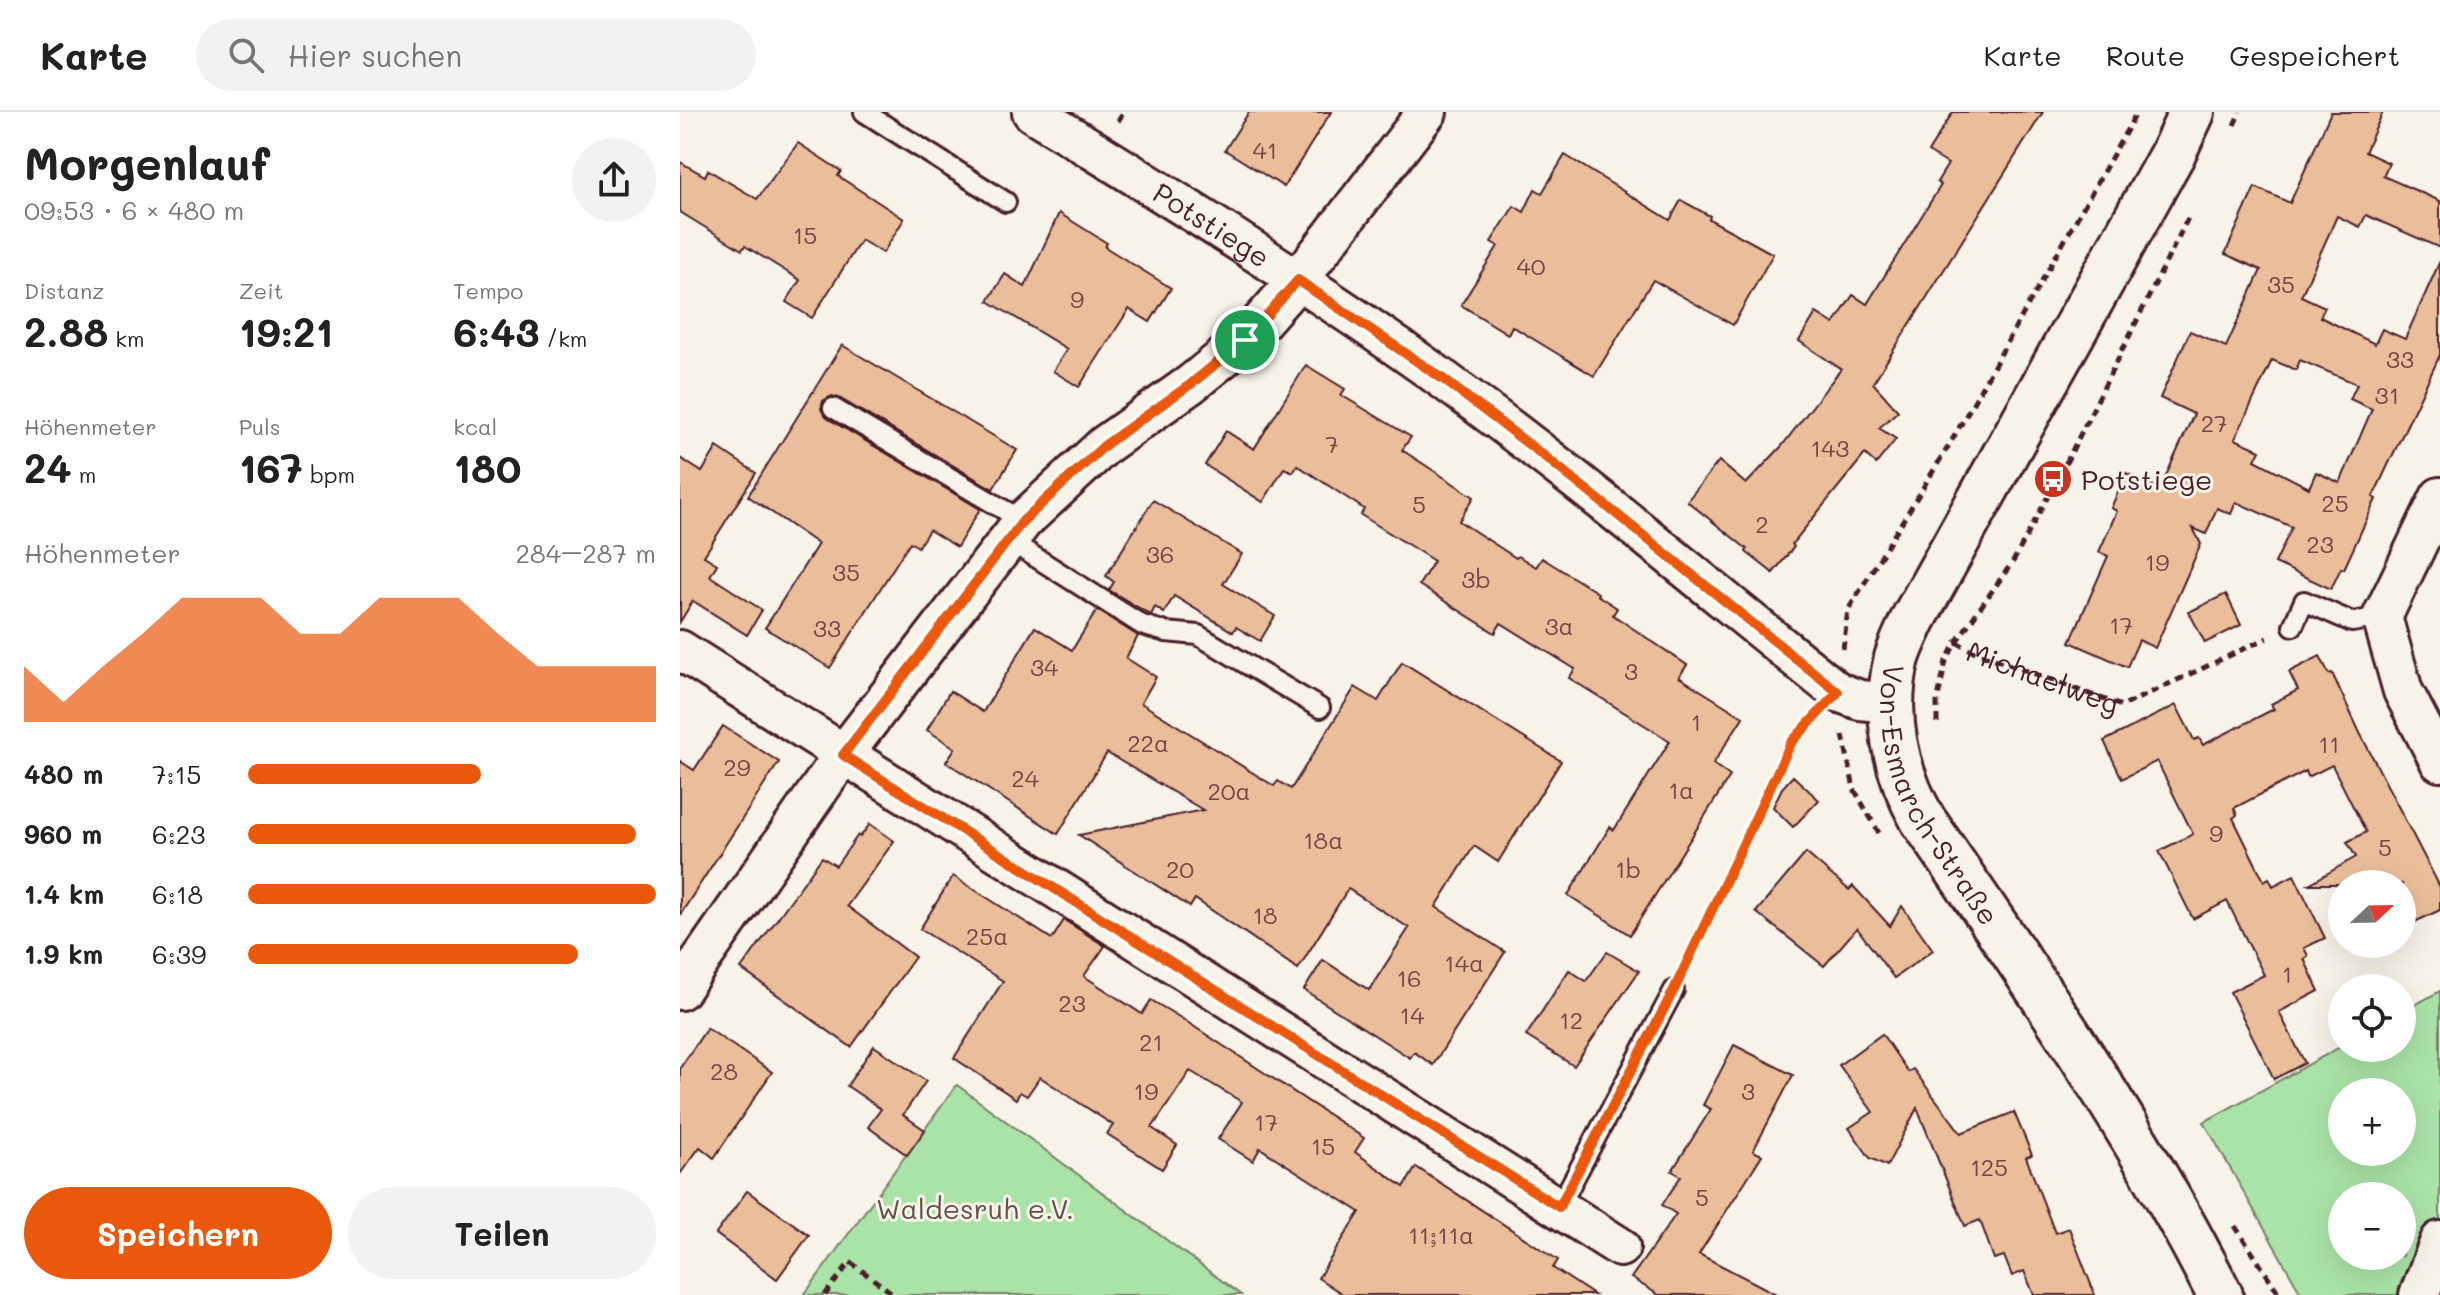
<!DOCTYPE html>
<html lang="de">
<head>
<meta charset="utf-8">
<style>
	:root { --surface:#fff; --page:#f2f2f2; --text:#222; --muted:#767676; --line:#e0e0e0; --accent:#ea580c }
	body { margin:0; font-family:Mali,sans-serif; background:var(--page); color:var(--text); height:100vh; display:flex; flex-direction:column; font-size:30px; white-space:nowrap }
	* { box-sizing:border-box; margin:0 }
	p { font-size:26px; color:var(--muted) }
	.icon { flex:none; width:44px; height:44px; fill:none; stroke:currentColor; stroke-width:2; stroke-linecap:round; stroke-linejoin:round }
	.map { position:relative; flex:1; overflow:hidden }
	.details { display:flex; flex-direction:column; background:var(--surface); width:680px }
	.details>* { flex:none }
	.needle { width:52px; rotate:68deg }
	.fabs { position:absolute; left:1648px; top:758px; display:grid; gap:16px }
	.fabs a { display:grid; place-items:center; width:88px; height:88px; border-radius:50%; background:var(--surface); box-shadow:0 8px 32px #0002; font-size:40px }
	.pin { position:absolute; display:grid; place-items:center; width:68px; height:68px; color:#fff; margin:-34px; border:4px solid #fff; border-radius:50%; box-shadow:0 2px 8px #0007 }
	.round { display:grid; place-items:center; flex:none; width:84px; height:84px; border-radius:42px; background:var(--page) }
	.summary { display:flex; align-items:center; justify-content:space-between; height:136px; padding:0 24px }
	h1 { font-size:44px; font-weight:800; line-height:60px }
	.figures { display:grid; grid-template-columns:repeat(3,1fr); gap:12px; height:136px; padding:8px 24px }
	.figures div { display:grid; align-content:center }
	.figures b { font-size:40px; font-weight:800 }
	.figures small { font-size:22px; font-weight:400 }
	.figures p { font-size:22px }
	.chart { height:224px; padding:16px 24px }
	.chart p { display:flex; justify-content:space-between }
	.chart svg { width:100%; height:144px; margin-top:8px; fill:var(--accent); opacity:.7 }
	.primary-button { display:flex; gap:16px; margin-top:auto; padding:16px 24px }
	.primary-button a { flex:1; height:92px; border-radius:48px; background:var(--accent); color:#fff; font-size:32px; font-weight:800; line-height:92px; text-align:center }
	.primary-button a+a { background:var(--page); color:var(--text) }
	ul { padding:0 24px; list-style:none; font-size:26px }
	li { display:grid; grid-template-columns:128px 96px 1fr; align-items:center; height:60px }
	li i { height:20px; border-radius:10px; background:var(--accent) }
	header { display:flex; align-items:center; gap:48px; box-sizing:border-box; height:112px; padding:0 40px; background:var(--surface); border-bottom:2px solid var(--line) }
	header strong { font-size:38px }
	nav { display:flex; gap:44px; margin-inline-start:auto; font-size:28px }
	.search { width:560px; height:72px; background:var(--page); display:flex; align-items:center; gap:20px; box-sizing:border-box; padding:0 28px; border-radius:44px; color:var(--muted); font-size:30px }
	main { display:flex; flex:1; min-height:0 }
	.map>svg:first-child { display:block }
	.green { fill:#a9e3a7; stroke:#7a8169; stroke-width:2; fill-rule:evenodd }
	.building { fill:#eabe9a; stroke:#4a1f2b; stroke-width:2; fill-rule:evenodd }
	.lines { fill:none; stroke-linecap:round; stroke-linejoin:round }
	.lane-casing { stroke:#4a1f2b; stroke-width:24 }
	.street-casing { stroke:#4a1f2b; stroke-width:44 }
	.secondary-casing { stroke:#4a1f2b; stroke-width:50 }
	.path { stroke:#4a1f2b; stroke-width:5; stroke-dasharray:8 6; stroke-linecap:butt }
	.lane { stroke:#f7f3e8; stroke-width:18 }
	.street { stroke:#f7f3e8; stroke-width:38 }
	.secondary { stroke:#f7f3e8; stroke-width:44 }
	.route-casing { stroke:#fff; stroke-width:16 }
	.route { stroke:#ea580c; stroke-width:10 }
	.labels { text-anchor:middle; dominant-baseline:central; stroke-width:6; stroke-linejoin:round; paint-order:stroke }
	.number-label { font-size:24px; fill:#724747 }
	.street-label { font-size:28px; fill:#4a1f2b; stroke:#f7f3e8 }
	.poi-label { font-size:28px; fill:#4a1f2b; stroke:#f7f3e8; text-anchor:start }
	.park-label { font-size:28px; fill:#62504a; stroke:#f7f3e8 }
</style>
</head>
<body>
<header>
<strong>Karte</strong>
<div class="search"><svg class="icon" aria-label="search" viewBox="0 0 24 24"><circle cx="10" cy="10" r="6"/><path d="M15 15l6 6"/></svg>Hier suchen</div>
<nav><a>Karte</a><a>Route</a><a>Gespeichert</a></nav>
</header>
<main>
<section class="details">
<div class="summary"><div><h1>Morgenlauf</h1><p>09:53 · 6 × 480 m</p></div><a class="round"><svg class="icon" aria-label="share" viewBox="0 0 24 24"><path d="M12 15V3M7 8l5-5 5 5M5 13v7h14v-7"/></svg></a></div>
<div class="figures">
<div><p>Distanz</p><b>2.88<small> km</small></b></div>
<div><p>Zeit</p><b>19:21</b></div>
<div><p>Tempo</p><b>6:43<small> /km</small></b></div>
</div>
<div class="figures">
<div><p>Höhenmeter</p><b>24<small> m</small></b></div>
<div><p>Puls</p><b>167<small> bpm</small></b></div>
<div><p>kcal</p><b>180</b></div>
</div>
<div class="chart"><p><span>Höhenmeter</span>284–287 m</p>
<svg viewBox="0 0 160 44" preserveAspectRatio="none"><path d="M0 44V27L10 38L20 27L30 17L40 6L50 6L60 6L70 17L80 17L90 6L100 6L110 6L120 17L130 27L140 27L150 27L160 27V44z"/></svg>
</div>
<ul>
<li><b>480 m</b>7:15<i style="width:57%"></i></li>
<li><b>960 m</b>6:23<i style="width:95%"></i></li>
<li><b>1.4 km</b>6:18<i style="width:100%"></i></li>
<li><b>1.9 km</b>6:39<i style="width:81%"></i></li>
</ul>
<div class="primary-button"><a>Speichern</a><a>Teilen</a></div>
</section>
<div class="map">
<svg width="1760" height="1183" viewBox="0 0 1760 1183">
	<rect width="100%" height="100%" fill="#f7f3e8"/>
	<filter id="ink" filterUnits="userSpaceOnUse"><feTurbulence type="fractalNoise" baseFrequency=".0125" numOctaves="2"/><feDisplacementMap in="SourceGraphic" scale="16" xChannelSelector="R" yChannelSelector="G"/><feConvolveMatrix kernelMatrix="1 2 1 2 8 2 1 2 1" color-interpolation-filters="sRGB"/></filter>
	<g filter="url(#ink)">
		<g class="green">
			<path d="M1760,879V1107L1730,1176L1722,1183H1622L1524,1010L1662,934V936H1722V900ZM1662,980H1722V1040H1662ZM1662,1084H1722V1144H1662Z"/>
			<path d="M277,973L561,1183H124Z"/>
		</g>
		<g class="building">
			<path d="M569,0H651L604,75L545,38Z"/>
			<path d="M1273,0H1363L1193,271L1218,299L1199,316L1216,327L1196,352L1185,342L1112,432L1114,435L1093,461L1066,440L1067,437L1007,389L1039,349L1066,372L1101,335L1161,257L1119,229L1136,201L1154,212L1173,183L1187,192L1261,73L1257,70L1268,52L1248,40Z"/>
			<path d="M1651,0H1703L1685,40L1709,51L1703,64L1760,89V136L1686,103L1680,115L1657,104L1621,184L1645,195L1640,205L1695,232L1702,217L1725,227L1760,149V243L1693,385L1696,387L1664,457L1661,456L1651,477L1595,451L1612,415L1556,390L1551,402L1537,396L1526,422L1513,416L1521,432L1475,536L1459,528L1447,555L1390,530L1428,444L1419,440L1437,399L1431,396L1446,361L1480,377L1514,302L1480,286L1510,219L1546,235L1581,158L1545,142L1575,75L1610,91ZM1592,248L1616,258L1620,248L1677,272L1670,287L1692,297L1660,371L1636,360L1629,376L1575,348L1580,338L1555,327Z"/>
			<path d="M118,31L161,59L158,64L224,107L203,141L181,128L132,206L106,190L120,168L65,134L62,138L0,100V50L25,64L28,58L77,87Z"/>
			<path d="M885,43L990,108L1001,88L1030,104L1029,107L1093,142L1053,213L973,168L914,264L832,214L828,222L781,193L818,134L811,130L834,94L844,100L855,77L862,81Z"/>
			<path d="M379,101L427,131L425,135L491,176L470,210L449,197L399,275L373,259L387,237L308,189L325,162L345,175Z"/>
			<path d="M162,233L337,338L313,377L159,286L152,284L143,289L141,297L147,306L300,397L277,435L249,418L238,435L230,430L150,556L85,516L138,432L68,384Z"/>
			<path d="M626,253L665,277L661,283L731,325L722,338L794,385L779,409L836,446L838,444L856,455L862,446L918,481L917,483L937,496L933,503L1007,553L999,565L1063,605L1033,652L1050,664L950,823L888,783L930,715L934,718L990,629L889,566L895,557L821,511L815,521L739,473L754,449L681,403L684,397L617,353L613,360L604,356L583,390L525,353L546,319L574,337Z"/>
			<path d="M37,335L76,361L24,444L37,452L30,464L82,498L67,523L13,489L0,510V346L22,360Z"/>
			<path d="M473,388L562,442L543,472L595,504L580,529L556,515L553,520L494,484L484,501L475,495L471,503L429,478L434,470L426,464Z"/>
			<path d="M1546,482L1561,513L1525,531L1509,500Z"/>
			<path d="M417,498L458,524L446,546L476,565L461,591L594,674L598,669L611,677L675,575L698,589L722,550L881,649L818,750L794,734L756,795L825,840L753,953L734,940L730,946L624,878L643,848L689,878L729,816L668,777L618,857L515,787L510,795L399,723L523,698L427,641L378,722L266,650L275,636L247,618L270,579L303,600L355,515L392,538Z"/>
			<path d="M1640,544L1649,562L1652,561L1680,621L1760,775V798L1735,810L1722,783V772H1629L1676,745L1667,730L1686,720L1652,653L1628,665L1626,659L1554,696L1557,703L1553,706L1584,769L1589,766L1593,774L1614,763L1645,826L1624,836L1628,844L1624,847L1639,879L1599,900L1625,951L1594,967L1550,880L1584,863L1547,789L1513,807L1479,739L1513,722L1477,649L1442,667L1424,629L1496,593L1514,628L1519,626L1523,633L1594,597L1591,592L1618,578L1609,560Z"/>
			<path d="M43,614L99,650L0,803V649L14,658Z"/>
			<path d="M1113,664L1139,688L1113,715L1093,695L1102,676Z"/>
			<path d="M190,712L214,729L167,794L235,845L171,935L61,857L142,745L156,754L178,723L180,725Z"/>
			<path d="M1126,741L1169,778L1173,774L1210,814L1222,794L1253,838L1214,866L1177,816L1144,854L1076,800Z"/>
			<path d="M273,764L372,827L384,808L425,834L404,864L462,902L471,888L501,906L684,1026L675,1040L724,1075L736,1055L878,1148L873,1156L914,1183H664L638,1166L680,1100L580,1036L573,1049L538,1027L562,990L510,959L472,1016L497,1033L482,1057L427,1022L433,1013L360,965L347,984L340,980L336,987L274,946L323,869L240,817Z"/>
			<path d="M927,840L959,859L894,954L846,924L889,858L906,869Z"/>
			<path d="M27,916L92,960L34,1046L20,1035L0,1062V956Z"/>
			<path d="M1202,922L1228,960L1233,957L1281,1021L1334,1000L1352,1043L1346,1045L1375,1121L1389,1116L1415,1183H1354L1344,1159L1332,1164L1324,1144L1314,1147L1300,1108L1285,1114L1237,996L1207,1054L1190,1046L1169,1016L1193,1000L1159,953Z"/>
			<path d="M1054,933L1113,963L1073,1039L1082,1043L1019,1142L1098,1183H979L951,1166L996,1102L982,1093L1001,1064L992,1059L1031,997L1023,993Z"/>
			<path d="M194,934L246,969L223,1003L245,1018L227,1043L188,1015L201,997L167,974Z"/>
			<path d="M67,1079L129,1123L97,1167L36,1122Z"/>
		</g>
		<g class="lines">
			<defs>
				<g id="lane">
					<path d="M184,0L326,90"/>
					<path d="M153,296L343,409"/>
					<path d="M327,427L462,513L486,520L518,523L640,596"/>
					<path d="M1613,514L1624,489L1672,510L1702,505"/>
					<path d="M879,1095L994,878"/>
				</g>
				<g id="street">
					<path id="s2" d="M352,0C491,86 631,172 764,268C899,366 1027,475 1158,580L1180,588L1211,591"/>
					<path d="M1760,385L1702,505L1723,579L1760,650"/>
					<path d="M0,538L940,1135"/>
					<path d="M0,878L163,643L343,409L425,333L511,272L565,228L618,168L747,0"/>
					<path d="M1739,1183L1760,1129"/>
				</g>
				<g id="secondary">
					<path id="s3" d="M1512,0L1493,41L1234,506C1228,519 1221,533 1217,546C1203,602 1215,659 1243,708C1349,862 1456,1016 1540,1183"/>
				</g>
			</defs>
			<use href="#lane" class="lane-casing"/>
			<use href="#street" class="street-casing"/>
			<use href="#secondary" class="secondary-casing"/>
			<g class="path">
				<path d="M438,9L444,0"/>
				<path d="M1554,13L1560,0"/>
				<path id="s1" d="M1276,530L1293,539L1442,594L1587,526"/>
				<path d="M1163,537L1168,498L1271,330L1457,0"/>
				<path d="M1257,611V590L1266,549L1276,530L1334,448L1389,345L1509,104"/>
				<path d="M1163,623L1174,677L1199,721"/>
				<path d="M1005,855L1111,631L1133,606"/>
				<path d="M1555,1114L1600,1183"/>
				<path d="M145,1183L170,1150L215,1183"/>
			</g>
			<use href="#lane" class="lane"/>
			<use href="#street" class="street"/>
			<use href="#secondary" class="secondary"/>
		</g>
	</g>
	<g class="lines" filter="url(#ink)">
		<defs>
			<path id="route" d="M618,168L763,267L868,347L1158,580L1111,631L994,878L879,1095L163,643L343,409L425,333L511,272L565,228Z"/>
		</defs>
		<use href="#route" class="route-casing"/>
		<use href="#route" class="route"/>
	</g>
	<defs>
		<symbol id="bus-disc" viewBox="-11 -11 22 22"><circle r="9.5" fill="#c8321e" stroke="#f7f3e8"/><path d="M-5-6H5V4H4V6H2V4H-2V6H-4V4H-5ZM-3.5-4V0h7V-4ZM-3.5 1.2v1.5H-2V1.2ZM2 1.2v1.5H3.5V1.2Z" fill="#fff"/></symbol>
	</defs>
	<g fill-rule="evenodd">
		<use href="#bus-disc" x="1351" y="345" width="44" height="44"/>
	</g>
	<g class="labels">
		<g class="number-label">
			<text x="585" y="37">41</text>
			<text x="125" y="122">15</text>
			<text x="851" y="153">40</text>
			<text x="1601" y="171">35</text>
			<text x="397" y="186">9</text>
			<text x="1720" y="246">33</text>
			<text x="1707" y="282">31</text>
			<text x="1534" y="310">27</text>
			<text x="652" y="331">7</text>
			<text x="1150" y="335">143</text>
			<text x="1655" y="390">25</text>
			<text x="739" y="391">5</text>
			<text x="1082" y="411">2</text>
			<text x="1640" y="431">23</text>
			<text x="480" y="441">36</text>
			<text x="1477" y="449">19</text>
			<text x="166" y="459">35</text>
			<text x="796" y="466">3b</text>
			<text x="1441" y="512">17</text>
			<text x="879" y="513">3a</text>
			<text x="147" y="515">33</text>
			<text x="364" y="554">34</text>
			<text x="951" y="558">3</text>
			<text x="1016" y="609">1</text>
			<text x="468" y="630">22a</text>
			<text x="1649" y="631">11</text>
			<text x="57" y="654">29</text>
			<text x="345" y="665">24</text>
			<text x="1001" y="677">1a</text>
			<text x="549" y="678">20a</text>
			<text x="1536" y="720">9</text>
			<text x="643" y="727">18a</text>
			<text x="1705" y="734">5</text>
			<text x="500" y="756">20</text>
			<text x="948" y="756">1b</text>
			<text x="585" y="802">18</text>
			<text x="307" y="823">25a</text>
			<text x="784" y="850">14a</text>
			<text x="1607" y="861">1</text>
			<text x="729" y="865">16</text>
			<text x="392" y="890">23</text>
			<text x="732" y="902">14</text>
			<text x="891" y="907">12</text>
			<text x="471" y="929">21</text>
			<text x="44" y="958">28</text>
			<text x="466" y="978">19</text>
			<text x="1068" y="978">3</text>
			<text x="586" y="1009">17</text>
			<text x="643" y="1033">15</text>
			<text x="1309" y="1054">125</text>
			<text x="1022" y="1084">5</text>
			<text x="761" y="1122">11;11a</text>
		</g>
		<g class="street-label">
			<text stroke="none"><textPath href="#s2" startOffset="212">Potstiege</textPath></text>
			<text stroke="none"><textPath href="#s1" startOffset="94">Michaelweg</textPath></text>
			<text stroke="none"><textPath href="#s3" startOffset="770">Von-Esmarch-Straße</textPath></text>
		</g>
		<g class="poi-label">
			<text x="1401" y="367">Potstiege</text>
		</g>
		<g class="park-label">
			<text x="295" y="1096">Waldesruh e.V.</text>
		</g>
	</g>
</svg>
<div class="fabs">
<a><svg class="needle" viewBox="-14 -14 28 28"><path d="M0-13l5 13h-10z" fill="#e53935"/><path d="M0 13l5-13h-10z" fill="#767676"/></svg></a>
<a><svg class="icon" aria-label="locate" viewBox="0 0 24 24"><circle cx="12" cy="12" r="6"/><path d="M12 2v4M12 18v4M2 12h4M18 12h4"/></svg></a>
<a>+</a>
<a>−</a>
</div>
<div class="pin" style="left:565px;top:228px;background:#1e9e55"><svg class="icon" aria-label="arrive" viewBox="0 0 24 24"><path d="M6 21V4h12l-3 4 3 4H6"/></svg></div>
</div>
</main>
</body>
</html>
